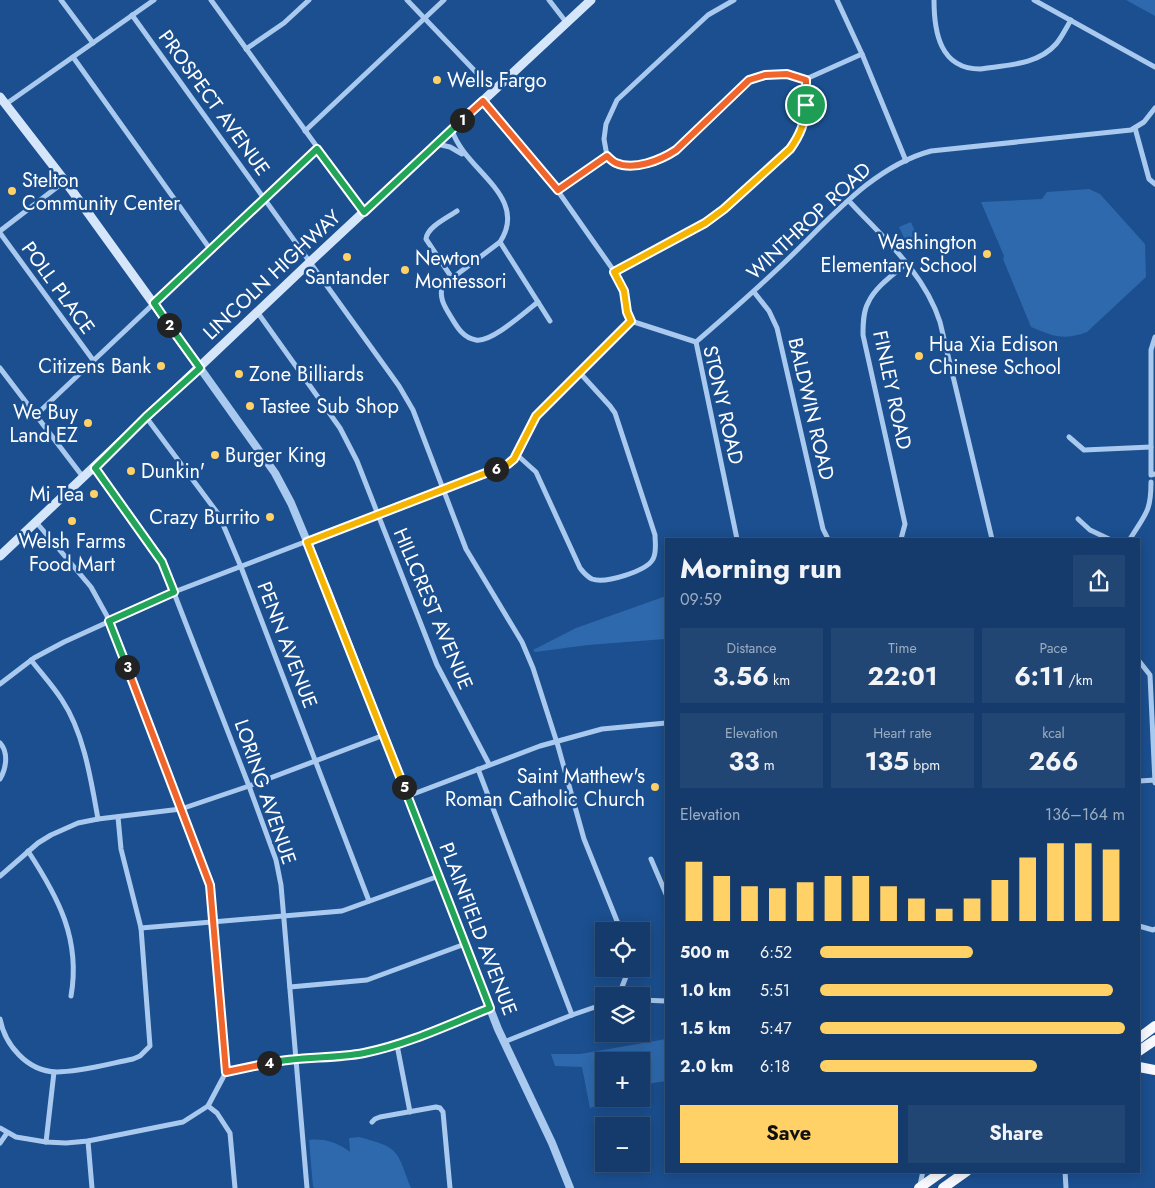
<!DOCTYPE html>
<html lang="en">
<head>
<meta charset="utf-8">
<style>
	:root { --surface:#143b6b; --page:#214673; --text:#f1f3f6; --muted:#9dadc1; --line:#33557e; --accent:#ffd166 }
	body { margin:0; font-family:Jost,sans-serif; background:var(--page); color:var(--text); height:100vh; display:flex; flex-direction:column; font-size:19px; white-space:nowrap }
	* { box-sizing:border-box; margin:0 }
	p { font-size:16px; color:var(--muted) }
	.icon { flex:none; width:28px; height:28px; fill:none; stroke:currentColor; stroke-width:2; stroke-linecap:round; stroke-linejoin:round }
	.map { position:relative; flex:1; overflow:hidden }
	.sheet { position:absolute; left:665px; top:538px; width:475px; height:635px; display:flex; flex-direction:column; background:var(--surface); border-radius:0px; box-shadow:0 2px 12px #0003,0 0 0 1px var(--line) }
	.sheet>* { flex:none }
	.buttons { position:absolute; left:595px; top:922px; display:grid; gap:10px }
	.buttons a { display:grid; place-items:center; width:55px; height:55px; border-radius:0px; background:var(--surface); box-shadow:0 2px 12px #0003,0 0 0 1px var(--line); font-size:25px }
	.pin { position:absolute; display:grid; place-items:center; width:42px; height:42px; color:#fff; margin:-21px; border:2px solid #fff; border-radius:50%; box-shadow:0 1px 5px #0007 }
	.km { position:absolute; width:25px; height:25px; margin:-12px; border-radius:50%; background:#222; color:#fff; font-size:14px; line-height:25px; text-align:center }
	.round { display:grid; place-items:center; flex:none; width:52px; height:52px; border-radius:0px; background:var(--page) }
	.overview { display:flex; align-items:center; justify-content:space-between; height:85px; padding:0 15px }
	h1 { font-size:28px; font-weight:700; line-height:38px }
	.metrics { display:grid; grid-template-columns:repeat(3,1fr); gap:8px; height:85px; padding:5px 15px }
	.metrics div { display:grid; align-content:center; border-radius:0px; background:var(--page); text-align:center }
	.metrics b { font-size:25px; font-weight:700 }
	.metrics small { font-size:14px; font-weight:400 }
	.metrics p { font-size:14px }
	.chart { height:140px; padding:10px 15px }
	.chart p { display:flex; justify-content:space-between }
	.chart svg { width:100%; height:90px; margin-top:5px; stroke:var(--accent); stroke-width:6 }
	.button { display:flex; gap:10px; margin-top:auto; padding:10px 15px }
	.button a { flex:1; height:58px; border-radius:0px; background:var(--accent); color:#111; font-size:20px; font-weight:700; line-height:58px; text-align:center }
	.button a+a { background:var(--page); color:var(--text) }
	ul { padding:0 15px; list-style:none; font-size:16px }
	li { display:grid; grid-template-columns:80px 60px 1fr; align-items:center; height:38px }
	li i { height:12px; border-radius:6px; background:var(--accent) }
	.map>svg:first-child { display:block }
	.green { fill:#2e69ad }
	.lines { fill:none; stroke-linecap:round; stroke-linejoin:round }
	.minor { stroke:#a9c9ee; stroke-width:5 }
	.tertiary { stroke:#a9c9ee; stroke-width:8 }
	.secondary { stroke:#d6e6fa; stroke-width:9 }
	.trunk { stroke:#f8faff; stroke-width:10 }
	.split-1-casing { stroke:#fff; stroke-width:10 }
	.split-2-casing { stroke:#fff; stroke-width:10 }
	.split-3-casing { stroke:#fff; stroke-width:10 }
	.split-4-casing { stroke:#fff; stroke-width:10 }
	.split-5-casing { stroke:#fff; stroke-width:10 }
	.split-6-casing { stroke:#fff; stroke-width:10 }
	.split-7-casing { stroke:#fff; stroke-width:10 }
	.split-1 { stroke:#f0652b; stroke-width:6 }
	.split-2 { stroke:#22a559; stroke-width:6 }
	.split-3 { stroke:#22a559; stroke-width:6 }
	.split-4 { stroke:#f0652b; stroke-width:6 }
	.split-5 { stroke:#22a559; stroke-width:6 }
	.split-6 { stroke:#f5b400; stroke-width:6 }
	.split-7 { stroke:#f5b400; stroke-width:6 }
	.poi-dot { fill:#ffd166; stroke:#1b4f8f; stroke-width:2 }
	.labels { text-anchor:middle; dominant-baseline:central; stroke-width:5; stroke-linejoin:round; paint-order:stroke }
	.poi-label { font-size:20px; fill:#fff; stroke:#1b4f8f; text-anchor:start }
	.street-label { font-size:20px; fill:#fff; stroke:#1b4f8f }
</style>
</head>
<body>
<div class="map">
<svg width="1155" height="1188" viewBox="0 0 1155 1188">
	<rect width="100%" height="100%" fill="#1b4f8f"/>
	<g class="green">
		<path d="M1126,0H1155V16Z"/>
		<path d="M1089,189L1100,194L1145,244L1146,277L1087,332C1063,341 1053,336 1031,327L1003,259L1004,256L981,202L1042,199L1047,192Z"/>
		<path d="M911,222L918,239L907,244L899,227Z"/>
		<path d="M666,596L665,639L588,645L535,652L533,650L576,628Z"/>
		<path d="M666,1039V1081L641,1085V1061H604V1099H614L590,1108L582,1067L555,1066L551,1054H580Z"/>
		<path d="M359,1137C401,1148 396,1150 411,1188H315L313,1187L309,1140C324,1138 339,1143 350,1152L349,1138Z"/>
	</g>
	<g class="lines">
		<g class="minor">
			<path d="M61,0L93,43"/>
			<path d="M211,0L364,212"/>
			<path d="M407,0L494,91"/>
			<path d="M549,0L566,22"/>
			<path d="M837,0L862,54L906,161"/>
			<path d="M934,0C934,32 940,69 980,69C1006,65 1038,65 1056,44C1062,37 1066,28 1071,20"/>
			<path d="M1034,0L1155,67"/>
			<path d="M132,15L399,386L413,410L466,549L522,642L533,668L558,746L584,839L621,931"/>
			<path d="M246,49L284,23L309,0"/>
			<path d="M73,57L210,249"/>
			<path d="M483,101L553,184L614,271L624,291L627,311L631,321L696,342"/>
			<path d="M6,104L154,0"/>
			<path d="M1135,128L1149,179L1155,184"/>
			<path d="M452,130C464,170 530,196 500,242L443,285C438,297 445,307 451,317C457,327 463,338 476,340C491,343 525,312 538,302"/>
			<path d="M305,131L444,0"/>
			<path d="M437,144L450,147L462,154"/>
			<path d="M607,156C609,158 613,162 616,163C634,171 661,160 676,150L749,80L765,75L787,74L806,79L862,54"/>
			<path d="M607,156L604,139L606,124L617,100L708,15L734,0"/>
			<path d="M557,190L607,156"/>
			<path d="M849,201C883,238 924,272 940,322L992,539"/>
			<path d="M0,231L65,181"/>
			<path d="M0,233L93,360"/>
			<path d="M500,242L550,321"/>
			<path d="M614,271L705,223L724,209L790,149C805,128 808,105 806,79"/>
			<path d="M452,278L426,239C427,227 447,218 457,211"/>
			<path d="M754,292L769,311L777,328L823,529L828,539"/>
			<path d="M258,313L340,428L357,461L437,665L489,764"/>
			<path d="M1155,337L1151,350V475L1155,474"/>
			<path d="M696,342C727,315 757,289 787,260C830,219 872,167 931,151L1131,130L1144,122L1155,108"/>
			<path d="M696,342L737,539"/>
			<path d="M0,368L83,477"/>
			<path d="M36,415L317,149"/>
			<path d="M146,417L219,515L241,567L369,901"/>
			<path d="M1069,437L1084,450L1151,447"/>
			<path d="M516,454L536,472L580,568C584,573 586,576 592,579C605,584 647,571 653,559C657,552 655,542 655,535L615,413L610,406L580,373"/>
			<path d="M95,468L162,562L249,786L276,860L281,885L307,1188"/>
			<path d="M1078,519L1090,530L1109,539"/>
			<path d="M901,539L905,524L863,335C863,325 863,312 868,303C875,287 894,274 907,263"/>
			<path d="M1130,539C1145,514 1151,513 1151,482"/>
			<path d="M31,660C41,673 53,686 62,700C84,733 91,780 98,819"/>
			<path d="M1139,661L1150,675L1155,783"/>
			<path d="M0,684L34,658L64,642L174,592L509,464L514,459L536,415L631,321"/>
			<path d="M0,743C9,753 6,769 0,779"/>
			<path d="M478,769L572,1015"/>
			<path d="M1139,781L1155,780"/>
			<path d="M408,796L540,746L602,729L666,723"/>
			<path d="M28,851C58,897 81,939 71,996"/>
			<path d="M651,859L666,894"/>
			<path d="M0,876L38,843L51,835L78,823L98,819L181,809L249,786L384,735"/>
			<path d="M1139,926L1153,930L1155,929"/>
			<path d="M141,928L342,911L439,876"/>
			<path d="M290,987L367,980L465,944"/>
			<path d="M620,992L632,996"/>
			<path d="M616,996L620,992L629,969"/>
			<path d="M641,1000L666,1001"/>
			<path d="M0,1019C5,1045 27,1071 56,1072C81,1072 108,1064 133,1059L140,1056L150,1046L141,928L121,849L118,817"/>
			<path d="M504,1042L572,1015L604,1004"/>
			<path d="M397,1045L410,1112"/>
			<path d="M226,1072L283,1060L362,1053L409,1041L490,1008"/>
			<path d="M208,1106L217,1113L230,1133L235,1188"/>
			<path d="M372,1122L375,1119L380,1117L436,1107L440,1108L443,1112L450,1188"/>
			<path d="M0,1128L16,1137L46,1142L66,1143L88,1141L183,1122L208,1106L226,1072L210,885L107,616L91,587L36,522"/>
			<path d="M88,1141L92,1188"/>
			<path d="M46,1142L54,1072"/>
			<path d="M0,1143L7,1133"/>
			<path d="M1065,1171L1066,1188"/>
			<path d="M920,1185L923,1171"/>
		</g>
		<path class="tertiary" d="M200,368L275,473L291,503L327,589L498,1029L552,1143L570,1188"/>
		<g class="secondary">
			<path d="M0,97L65,181L200,368"/>
			<path d="M0,556L310,262L591,0"/>
		</g>
		<g class="trunk">
			<path d="M1139,1038L1155,1026"/>
			<path d="M1139,1051L1155,1040"/>
			<path d="M1139,1067L1155,1070"/>
			<path d="M919,1188L943,1171"/>
			<path d="M943,1188L967,1171"/>
		</g>
	</g>
	<g class="lines">
		<defs>
			<path id="split-1" d="M462,120L483,101L558,190L607,156C609,158 613,162 616,163C634,171 661,160 676,150L749,80L765,75L787,74L806,80V105"/>
			<path id="split-2" d="M169,325L154,303L317,149L364,212L462,120"/>
			<path id="split-3" d="M127,667L109,621L174,592L162,562L95,468L146,417L200,368L169,325"/>
			<path id="split-4" d="M127,667L210,885L226,1072L269,1063"/>
			<path id="split-5" d="M269,1063C300,1056 333,1059 364,1053C408,1044 448,1025 490,1008L404,787"/>
			<path id="split-6" d="M404,787L307,542L496,469"/>
			<path id="split-7" d="M496,469L508,464L514,459L536,416L631,321L627,312L624,291L614,272L705,223L724,209L790,149C800,135 805,123 806,105"/>
		</defs>
		<use href="#split-1" class="split-1-casing"/>
		<use href="#split-2" class="split-2-casing"/>
		<use href="#split-3" class="split-3-casing"/>
		<use href="#split-4" class="split-4-casing"/>
		<use href="#split-5" class="split-5-casing"/>
		<use href="#split-6" class="split-6-casing"/>
		<use href="#split-7" class="split-7-casing"/>
		<use href="#split-1" class="split-1"/>
		<use href="#split-2" class="split-2"/>
		<use href="#split-3" class="split-3"/>
		<use href="#split-4" class="split-4"/>
		<use href="#split-5" class="split-5"/>
		<use href="#split-6" class="split-6"/>
		<use href="#split-7" class="split-7"/>
	</g>
	<g class="poi-dot">
		<circle cx="437" cy="80" r="5"/>
		<circle cx="12" cy="191" r="5"/>
		<circle cx="987" cy="254" r="5"/>
		<circle cx="347" cy="257" r="5"/>
		<circle cx="405" cy="270" r="5"/>
		<circle cx="919" cy="356" r="5"/>
		<circle cx="161" cy="366" r="5"/>
		<circle cx="239" cy="374" r="5"/>
		<circle cx="250" cy="406" r="5"/>
		<circle cx="88" cy="423" r="5"/>
		<circle cx="215" cy="455" r="5"/>
		<circle cx="131" cy="471" r="5"/>
		<circle cx="94" cy="494" r="5"/>
		<circle cx="270" cy="517" r="5"/>
		<circle cx="72" cy="521" r="5"/>
		<circle cx="655" cy="787" r="5"/>
	</g>
	<g class="labels">
		<g class="poi-label">
			<text x="447" y="80">Wells Fargo</text>
			<text x="22" y="180">Stelton<tspan x="22" dy="23">Community Center</tspan></text>
			<text x="977" y="242" text-anchor="end">Washington<tspan x="977" dy="23">Elementary School</tspan></text>
			<text x="415" y="258">Newton<tspan x="415" dy="23">Montessori</tspan></text>
			<text x="347" y="277" text-anchor="middle">Santander</text>
			<text x="929" y="344">Hua Xia Edison<tspan x="929" dy="23">Chinese School</tspan></text>
			<text x="151" y="366" text-anchor="end">Citizens Bank</text>
			<text x="249" y="374">Zone Billiards</text>
			<text x="260" y="406">Tastee Sub Shop</text>
			<text x="78" y="412" text-anchor="end">We Buy<tspan x="78" dy="23">Land EZ</tspan></text>
			<text x="225" y="455">Burger King</text>
			<text x="141" y="471">Dunkin'</text>
			<text x="84" y="494" text-anchor="end">Mi Tea</text>
			<text x="260" y="517" text-anchor="end">Crazy Burrito</text>
			<text x="72" y="541" text-anchor="middle">Welsh Farms<tspan x="72" dy="23">Food Mart</tspan></text>
			<text x="645" y="776" text-anchor="end">Saint Matthew's<tspan x="645" dy="23">Roman Catholic Church</tspan></text>
		</g>
		<g class="street-label">
			<text transform="translate(214 103) rotate(54)">PROSPECT AVENUE</text>
			<text transform="translate(809 221) rotate(-43)">WINTHROP ROAD</text>
			<text transform="translate(272 275) rotate(-43)">LINCOLN HIGHWAY</text>
			<text transform="translate(58 288) rotate(54)">POLL PLACE</text>
			<text transform="translate(892 390) rotate(78)">FINLEY ROAD</text>
			<text transform="translate(723 405) rotate(77)">STONY ROAD</text>
			<text transform="translate(811 409) rotate(77)">BALDWIN ROAD</text>
			<text transform="translate(433 609) rotate(67)">HILLCREST AVENUE</text>
			<text transform="translate(287 645) rotate(69)">PENN AVENUE</text>
			<text transform="translate(265 792) rotate(71)">LORING AVENUE</text>
			<text transform="translate(478 929) rotate(69)">PLAINFIELD AVENUE</text>
		</g>
	</g>
</svg>
<div class="buttons">
<a><svg class="icon" aria-label="locate" viewBox="0 0 24 24"><circle cx="12" cy="12" r="6"/><path d="M12 2v4M12 18v4M2 12h4M18 12h4"/></svg></a>
<a><svg class="icon" aria-label="layers" viewBox="0 0 24 24"><path d="M12 4l9 5-9 5-9-5zM3 14l9 5 9-5"/></svg></a>
<a>+</a>
<a>−</a>
</div>
<div class="pin" style="left:806px;top:105px;background:#1e9e55"><svg class="icon" aria-label="arrive" viewBox="0 0 24 24"><path d="M6 21V4h12l-3 4 3 4H6"/></svg></div>
<b class="km" style="left:462px;top:120px">1</b>
<b class="km" style="left:169px;top:325px">2</b>
<b class="km" style="left:127px;top:667px">3</b>
<b class="km" style="left:269px;top:1063px">4</b>
<b class="km" style="left:404px;top:787px">5</b>
<b class="km" style="left:496px;top:469px">6</b>
<section class="sheet">
<div class="overview"><div><h1>Morning run</h1><p>09:59</p></div><a class="round"><svg class="icon" aria-label="share" viewBox="0 0 24 24"><path d="M12 15V3M7 8l5-5 5 5M5 13v7h14v-7"/></svg></a></div>
<div class="metrics">
<div><p>Distance</p><b>3.56<small> km</small></b></div>
<div><p>Time</p><b>22:01</b></div>
<div><p>Pace</p><b>6:11<small> /km</small></b></div>
</div>
<div class="metrics">
<div><p>Elevation</p><b>33<small> m</small></b></div>
<div><p>Heart rate</p><b>135<small> bpm</small></b></div>
<div><p>kcal</p><b>266</b></div>
</div>
<div class="chart"><p><span>Elevation</span>136–164 m</p>
<svg viewBox="0 0 160 44" preserveAspectRatio="none"><path d="M5 44V15M15 44V22M25 44V27M35 44V28M45 44V25M55 44V22M65 44V22M75 44V27M85 44V33M95 44V38M105 44V33M115 44V24M125 44V13M135 44V6M145 44V6M155 44V9"/></svg>
</div>
<ul>
<li><b>500 m</b>6:52<i style="width:50%"></i></li>
<li><b>1.0 km</b>5:51<i style="width:96%"></i></li>
<li><b>1.5 km</b>5:47<i style="width:100%"></i></li>
<li><b>2.0 km</b>6:18<i style="width:71%"></i></li>
</ul>
<div class="button"><a>Save</a><a>Share</a></div>
</section>
</div>
</body>
</html>
